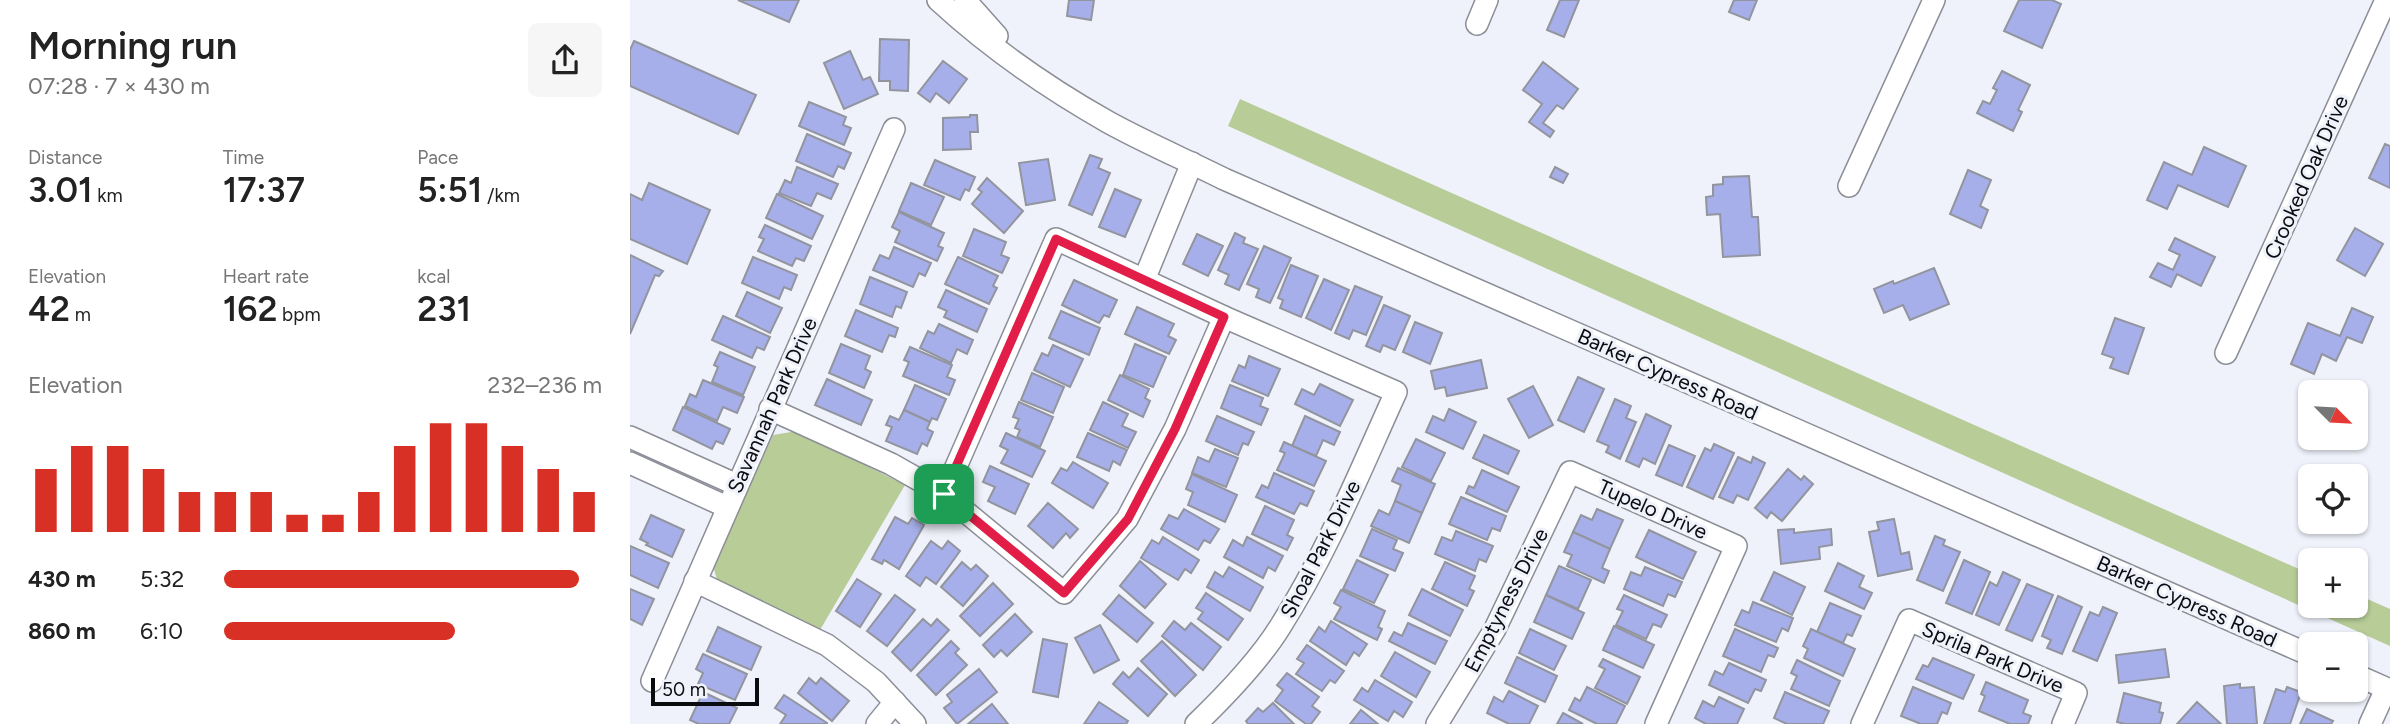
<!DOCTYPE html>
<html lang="en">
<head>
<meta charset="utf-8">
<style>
	:root { --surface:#fff; --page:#f6f6f6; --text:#222; --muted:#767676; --accent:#d93025 }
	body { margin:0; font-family:Figtree,sans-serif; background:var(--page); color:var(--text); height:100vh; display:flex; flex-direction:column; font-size:26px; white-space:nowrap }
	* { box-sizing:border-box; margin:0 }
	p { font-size:23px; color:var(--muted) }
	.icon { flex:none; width:38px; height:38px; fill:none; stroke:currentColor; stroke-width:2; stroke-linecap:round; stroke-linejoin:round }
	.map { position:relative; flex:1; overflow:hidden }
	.details { display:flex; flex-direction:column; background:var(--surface); width:630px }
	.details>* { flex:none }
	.needle { width:46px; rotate:114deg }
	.fabs { position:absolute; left:1668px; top:380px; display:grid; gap:14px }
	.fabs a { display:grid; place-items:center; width:70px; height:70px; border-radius:10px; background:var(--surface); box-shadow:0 2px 5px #0004; font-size:35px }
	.scale { position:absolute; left:21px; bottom:18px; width:108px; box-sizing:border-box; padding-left:7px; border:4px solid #0b0c0f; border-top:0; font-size:19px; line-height:24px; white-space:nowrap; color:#0b0c0f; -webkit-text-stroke:5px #f0f2fb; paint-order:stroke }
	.pin { position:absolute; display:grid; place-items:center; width:60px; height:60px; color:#fff; margin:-30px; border-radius:14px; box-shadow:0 4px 10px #0006 }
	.round { display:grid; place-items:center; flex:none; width:74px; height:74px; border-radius:10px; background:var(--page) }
	.overview { display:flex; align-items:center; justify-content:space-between; height:119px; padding:0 28px }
	h1 { font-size:38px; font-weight:600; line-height:52px }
	.stats { display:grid; grid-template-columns:repeat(3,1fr); gap:10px; height:119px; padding:7px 28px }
	.stats div { display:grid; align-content:center }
	.stats b { font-size:35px; font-weight:600 }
	.stats small { font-size:19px; font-weight:400 }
	.stats p { font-size:19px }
	.chart { height:196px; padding:14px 28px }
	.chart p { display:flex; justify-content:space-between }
	.chart svg { width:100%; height:126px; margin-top:7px; stroke:var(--accent); stroke-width:6 }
	ul { padding:0 28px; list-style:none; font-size:23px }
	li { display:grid; grid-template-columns:112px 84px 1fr; align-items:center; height:52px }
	li i { height:18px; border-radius:9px; background:var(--accent) }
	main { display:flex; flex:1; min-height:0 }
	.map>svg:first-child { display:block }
	.green { fill:#b7cc97 }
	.building { fill:#a6afe9; stroke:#93959e; stroke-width:2 }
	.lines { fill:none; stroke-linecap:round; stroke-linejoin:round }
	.minor-casing { stroke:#8c8e97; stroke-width:24 }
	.minor { stroke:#fff; stroke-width:21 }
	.route-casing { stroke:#fff; stroke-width:14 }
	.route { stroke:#e11d48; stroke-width:9 }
	.labels { text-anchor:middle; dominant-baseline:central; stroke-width:6; stroke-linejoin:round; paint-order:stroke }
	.street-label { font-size:21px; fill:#0b0c0f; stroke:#f0f2fb }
</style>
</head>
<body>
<main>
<section class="details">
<div class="overview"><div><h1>Morning run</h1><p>07:28 · 7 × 430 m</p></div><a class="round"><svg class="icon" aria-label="share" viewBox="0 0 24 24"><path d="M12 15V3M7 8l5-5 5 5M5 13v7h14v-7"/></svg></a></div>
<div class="stats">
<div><p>Distance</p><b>3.01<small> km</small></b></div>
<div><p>Time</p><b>17:37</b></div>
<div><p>Pace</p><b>5:51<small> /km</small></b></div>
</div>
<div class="stats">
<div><p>Elevation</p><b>42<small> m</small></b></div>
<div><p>Heart rate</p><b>162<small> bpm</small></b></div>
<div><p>kcal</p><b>231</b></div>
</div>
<div class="chart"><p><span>Elevation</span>232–236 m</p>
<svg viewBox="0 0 160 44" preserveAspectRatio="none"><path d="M5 44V22M15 44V14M25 44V14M35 44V22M45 44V30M55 44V30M65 44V30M75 44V38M85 44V38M95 44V30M105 44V14M115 44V6M125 44V6M135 44V14M145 44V22M155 44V30"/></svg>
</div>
<ul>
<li><b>430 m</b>5:32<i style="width:94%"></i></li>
<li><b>860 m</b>6:10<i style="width:61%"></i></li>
</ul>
</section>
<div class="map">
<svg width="1760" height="724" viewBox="0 0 1760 724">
	<rect width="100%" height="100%" fill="#f0f2fb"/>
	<g class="green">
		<path d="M610,99L1680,574V606H1726V594L1760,609V646L598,126Z"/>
		<path d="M167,431L275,485L190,630L88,583L83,566L143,435Z"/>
	</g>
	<g class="building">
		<path d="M108,0H169L159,22Z"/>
		<path d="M439,0H464L461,20L437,16Z"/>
		<path d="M930,0H949L934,37L917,30Z"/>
		<path d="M1104,0H1127L1119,20L1099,12Z"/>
		<path d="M1389,0H1422L1431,4L1412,48L1374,31Z"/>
		<path d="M250,39L279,40L278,91L260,90V81H249Z"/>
		<path d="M4,41L126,95L108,134L0,86V50Z"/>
		<path d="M220,51L233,80L240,77L248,94L214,109L194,63Z"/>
		<path d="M313,61L337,79L319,103L306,93L300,102L288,93Z"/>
		<path d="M913,62L948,89L933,109L927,105L913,123L924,131L920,137L899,122L912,104L893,90Z"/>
		<path d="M1372,71L1400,85L1388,110L1392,112L1383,131L1347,113L1353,101L1360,104L1367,90L1363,88Z"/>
		<path d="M179,102L216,117L213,125L221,128L214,145L169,126Z"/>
		<path d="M340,115H347L348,132H340L341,149L313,150V118L340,117Z"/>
		<path d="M177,134L221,153L214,169L208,166L203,177L166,161Z"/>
		<path d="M1755,144L1760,146V188L1739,178Z"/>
		<path d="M1574,147L1616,166L1598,207L1548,185L1537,209L1517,200L1534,162L1562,175Z"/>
		<path d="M460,155L472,159L468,168L480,173L462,215L439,205Z"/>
		<path d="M418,159L425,200L396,205L389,163Z"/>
		<path d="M305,160L345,177L339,191L335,189L330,200L294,185Z"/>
		<path d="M167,167L208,184L201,199L187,193L181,206L149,193L155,180L161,183Z"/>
		<path d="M925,167L938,174L933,183L920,177Z"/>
		<path d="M1338,170L1361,180L1350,206L1358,210L1351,228L1320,214Z"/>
		<path d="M1119,176L1122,217H1128L1130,255L1093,257L1090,214L1077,215L1076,197L1083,196V185L1093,184V177Z"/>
		<path d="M357,178L393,211L374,233L342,204L352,192L348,189Z"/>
		<path d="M19,183L80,210L57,264L0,239V194L12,200Z"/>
		<path d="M281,183L314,197L301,225L269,211Z"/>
		<path d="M485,189L511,200L495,237L469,227Z"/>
		<path d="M147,194L193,216L182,239L136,218Z"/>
		<path d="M269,212L314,233L308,246L313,248L307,261L265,242L270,231L262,227Z"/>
		<path d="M135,225L181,246L174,261L166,258L162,266L128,251L134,239L129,237Z"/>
		<path d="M1725,228L1753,244L1735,276L1707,260Z"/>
		<path d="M344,229L376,242L371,255L379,258L372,273L333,256Z"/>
		<path d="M605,233L615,238L613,243L628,249L609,290L595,284L599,275L588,270Z"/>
		<path d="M567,234L593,246L578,276L553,264Z"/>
		<path d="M1545,238L1585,257L1571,286L1547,274L1541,287L1520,277L1528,263L1543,270L1550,255L1539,250Z"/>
		<path d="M634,246L661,258L640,303L626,297L629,289L617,284Z"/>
		<path d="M264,247L301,263L295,276L289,273L283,287L243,270L250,255L259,259Z"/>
		<path d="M0,255L33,271L29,276L25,275L0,334Z"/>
		<path d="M123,257L167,275L161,290L154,287L149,299L112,283Z"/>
		<path d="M328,257L368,276L363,286L367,288L359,304L315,284Z"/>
		<path d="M661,265L688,276L671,317L650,308L653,300L648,298Z"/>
		<path d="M1304,268L1319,304L1280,320L1273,305L1254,313L1244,289L1263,281L1264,284Z"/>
		<path d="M240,277L277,292L271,308L266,306L262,317L230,304Z"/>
		<path d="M694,279L719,290L701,330L676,318Z"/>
		<path d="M444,280L487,300L479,317L474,315L469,323L432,305Z"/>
		<path d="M725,286L752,297L736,335L723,330L719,339L705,333Z"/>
		<path d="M316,290L357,309L347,332L314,317L317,311L308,307Z"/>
		<path d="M117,292L152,308L140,333L106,316Z"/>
		<path d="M754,305L780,316L765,350L753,345L750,352L736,346Z"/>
		<path d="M507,307L544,324L538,336L546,340L539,354L495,334Z"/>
		<path d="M1722,308L1743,317L1732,343L1717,337L1706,361L1692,354L1684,374L1661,364L1678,323L1710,336Z"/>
		<path d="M226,310L268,328L265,337L259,335L252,352L215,336Z"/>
		<path d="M431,311L470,328L459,355L419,338Z"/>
		<path d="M93,316L140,337L134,350L127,347L122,358L82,340Z"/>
		<path d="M1485,318L1514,328L1498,374L1480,368L1484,358L1472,354Z"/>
		<path d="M785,322L812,333L800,364L773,352Z"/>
		<path d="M309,324L343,340L337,354L327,349L321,363L290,348L298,331L304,334Z"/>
		<path d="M211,344L240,356L235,369L241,372L234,388L199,373Z"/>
		<path d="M505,344L536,357L523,387L493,375Z"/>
		<path d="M423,345L453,359L440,387L404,370L412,353L418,356Z"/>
		<path d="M280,347L322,365L317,377L325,380L319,395L273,376L279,362L274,360Z"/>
		<path d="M90,352L125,367L113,395L82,382L88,367L84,365Z"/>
		<path d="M619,356L650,369L638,396L602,381L609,365L615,368Z"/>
		<path d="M851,360L857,388L817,396L815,387L805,389L801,371Z"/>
		<path d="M402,373L434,387L423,413L391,400Z"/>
		<path d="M490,375L519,389L515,398L520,401L513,417L478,400Z"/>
		<path d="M948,377L974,389L954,432L928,420Z"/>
		<path d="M197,379L242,400L231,425L185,405Z"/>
		<path d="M73,380L114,397L107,413L93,407L87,421L55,406L60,394L66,397Z"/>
		<path d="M690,384L723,400L710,426L665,404L672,389L684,395Z"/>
		<path d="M285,385L316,399L307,420L302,418L300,422L274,410Z"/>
		<path d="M600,385L633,398L630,406L638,409L631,425L591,408Z"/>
		<path d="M903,386L923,425L899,438L878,399Z"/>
		<path d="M985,399L1001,406L996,418L1006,422L990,459L976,452L979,446L967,441Z"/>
		<path d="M389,402L423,417L410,447L387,437L390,430L385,428L389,419L383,417Z"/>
		<path d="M473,402L498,414L492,426L506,432L498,448L460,430Z"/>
		<path d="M53,407L100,429L93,444L86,441L82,449L43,430Z"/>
		<path d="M819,409L846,422L833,449L796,432L803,416L814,421Z"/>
		<path d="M274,410L300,422L297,429L303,432L297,446L292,443L287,454L256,441L262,427L256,425L260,416L269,420Z"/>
		<path d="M1016,414L1041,426L1025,464L1013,458L1009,467L996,461Z"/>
		<path d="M587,416L624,432L618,445L613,443L608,455L576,441Z"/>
		<path d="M675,416L710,432L704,445L693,440L686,456L662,446Z"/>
		<path d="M376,433L415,451L402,477L371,463L378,450L370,446Z"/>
		<path d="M458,433L497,450L490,465L483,461L479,471L447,457Z"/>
		<path d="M854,435L889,451L878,474L843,458Z"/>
		<path d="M786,439L815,453L801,481L772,467Z"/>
		<path d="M654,442L696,461L684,486L647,470L655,453L650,451Z"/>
		<path d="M1084,444L1104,453L1083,499L1057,487L1075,448L1081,451Z"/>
		<path d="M1039,445L1065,456L1052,486L1026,475Z"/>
		<path d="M585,449L608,458L596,487L562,473L568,457L579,462Z"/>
		<path d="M1108,457L1121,463L1123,457L1135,463L1118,500L1107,495L1103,503L1089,497Z"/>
		<path d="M443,462L478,483L463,508L422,483L431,468L437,471Z"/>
		<path d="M360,466L399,484L385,514L358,501L365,487L353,482Z"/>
		<path d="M768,468L805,484L792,513L765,501L771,485L762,481Z"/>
		<path d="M1158,469L1171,480L1174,476L1183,484L1152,521L1141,512L1137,518L1125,508Z"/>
		<path d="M852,470L889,487L877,512L836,493L839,486L844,488Z"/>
		<path d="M644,473L684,491L677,506L670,503L664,514L626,497L632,485L638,488Z"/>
		<path d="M562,474L607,495L595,522L558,505L563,492L556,489Z"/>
		<path d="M831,497L876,516L870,531L862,528L857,540L819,524Z"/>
		<path d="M765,501L792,513L779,543L741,526L749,510L759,515Z"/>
		<path d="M418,503L448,529L440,538L436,533L423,548L398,526Z"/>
		<path d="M635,506L664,520L657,535L663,538L657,550L622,534Z"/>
		<path d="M554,509L589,529L580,543L574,540L568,550L531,529L539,515L548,519Z"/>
		<path d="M967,509L993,520L980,549L943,532L951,515L962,520Z"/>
		<path d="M21,515L54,530L42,557L16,545L18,543L10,539Z"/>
		<path d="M265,517L278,524L282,518L294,525L269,569L254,560L252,564L242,559Z"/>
		<path d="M1264,519L1271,554L1279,552L1282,569L1248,576L1239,532L1249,530L1247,522Z"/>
		<path d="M742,529L767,540L763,549L773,553L765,571L730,556Z"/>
		<path d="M1164,529V533L1201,529L1202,545L1189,547L1190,559L1151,564L1148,530Z"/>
		<path d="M1019,530L1066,552L1053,579L1006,557Z"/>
		<path d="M826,531L863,546L856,562L849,559L845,571L805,554L812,537L822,541Z"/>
		<path d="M943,532L980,549L972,568L979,571L974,583L937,566L942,555L934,552Z"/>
		<path d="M1305,536L1315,540L1313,545L1330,552L1313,591L1287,580Z"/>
		<path d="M533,537L569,560L561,573L555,569L548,580L511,558L522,540L529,544Z"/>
		<path d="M617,537L653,556L645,571L638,567L633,578L594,557L603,540L613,546Z"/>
		<path d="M301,541L312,549L318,541L330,551L306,584L296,577L290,586L276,576Z"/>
		<path d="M0,546L39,563L28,588L0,575Z"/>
		<path d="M727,560L758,575L744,603L713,589Z"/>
		<path d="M1334,560L1360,572L1342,614L1316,603Z"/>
		<path d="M510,561L536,584L515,608L490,586Z"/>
		<path d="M332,562L341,570L346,565L358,576L333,606L311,587Z"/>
		<path d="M815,562L845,576L839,589L844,591L837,606L802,589Z"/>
		<path d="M1208,563L1234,576L1229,587L1242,593L1234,609L1195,591Z"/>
		<path d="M929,566L961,580L948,609L916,595Z"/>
		<path d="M599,567L633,587L620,611L577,587L585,572L593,577Z"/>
		<path d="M1015,567L1052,582L1045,597L1038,594L1033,606L994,589L1001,572L1011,576Z"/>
		<path d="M1144,572L1175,587L1162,615L1131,600Z"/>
		<path d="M1373,572L1390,580L1369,625L1346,615L1360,582L1367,586Z"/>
		<path d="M227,579L251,594L230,627L206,611Z"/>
		<path d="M363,583L383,604L350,636L330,616Z"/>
		<path d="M1397,584L1423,595L1402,641L1376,630Z"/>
		<path d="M0,589L24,599L12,625L0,619Z"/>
		<path d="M792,589L833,610L820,636L779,615Z"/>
		<path d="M711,590L755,611L748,627L752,629L747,640L704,619L711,607L704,603Z"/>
		<path d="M576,593L613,619L598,640L568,619L573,612L566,608Z"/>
		<path d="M265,595L285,610L257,646L237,631Z"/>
		<path d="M489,595L523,623L507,642L473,614Z"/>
		<path d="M916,595L954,613L942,639L904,622Z"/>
		<path d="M994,595L1037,615L1031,627L1023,624L1016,639L986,625L993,611L987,609Z"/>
		<path d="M1428,596L1452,607L1432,654L1417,648L1421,640L1412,636Z"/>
		<path d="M1123,602L1163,618L1158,631L1152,628L1146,642L1105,625L1112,610L1119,613Z"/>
		<path d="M1200,603L1231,616L1222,636L1217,634L1213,643L1187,632Z"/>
		<path d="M1473,607L1487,613L1467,661L1443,651L1460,612L1469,616Z"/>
		<path d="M385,614L402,632L377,656L371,650L364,657L353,645Z"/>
		<path d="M293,619L301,626L307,619L319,630L281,671L262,652Z"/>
		<path d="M544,621L555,630L561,623L591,647L573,670L532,636Z"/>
		<path d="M701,621L737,644L729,656L724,652L716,665L680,641L689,627L695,632Z"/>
		<path d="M778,623L817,641L805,664L759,641L764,632L772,636Z"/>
		<path d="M470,625L489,660L464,673L445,638Z"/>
		<path d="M984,626L1024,645L1013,668L973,650Z"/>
		<path d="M88,627L131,647L121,670L77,651Z"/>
		<path d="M900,629L936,646L924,670L889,653Z"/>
		<path d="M1105,629L1148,648L1144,657L1138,655L1131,672L1093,656Z"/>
		<path d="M1181,629L1225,649L1213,676L1174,658L1178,649L1173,646Z"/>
		<path d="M413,639L437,644L428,697L403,692Z"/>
		<path d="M321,641L329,649L325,653L337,665L306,695L287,675Z"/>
		<path d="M532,641L566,675L545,696L511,661Z"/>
		<path d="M677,645L714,671L705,683L700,680L692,691L666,674L674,663L667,659Z"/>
		<path d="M1535,649L1539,677L1489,683L1486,655Z"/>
		<path d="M765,652L800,672L786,697L751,676Z"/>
		<path d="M73,654L117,674L105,700L68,684L73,673L66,669Z"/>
		<path d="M887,657L927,676L915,702L875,683Z"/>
		<path d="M1303,658L1344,675L1333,699L1286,679L1293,665L1298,667Z"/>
		<path d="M973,659L1010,677L997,704L965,688L975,669L969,666Z"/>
		<path d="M1167,660L1210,681L1199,706L1161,689L1167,676L1161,673Z"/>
		<path d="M1099,663L1136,680L1131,691L1125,689L1118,703L1079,685L1085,671L1093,675Z"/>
		<path d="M508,668L537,694L518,716L483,684L493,672L499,678Z"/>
		<path d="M349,669L367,692L327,724L314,708L322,702L317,695Z"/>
		<path d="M657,673L689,697L682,706L690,712L681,724H676L645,701L653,690L647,685Z"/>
		<path d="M179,678L186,684L191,678L219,701L202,721L168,693Z"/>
		<path d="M745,680L782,702L773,717L764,711L758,721L724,700L732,688L738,692Z"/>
		<path d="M1356,682L1398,700L1393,713L1401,716L1398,724H1380L1349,711L1355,696L1351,694Z"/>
		<path d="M1610,684V688L1624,687L1627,724H1597L1594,686Z"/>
		<path d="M957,687L995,706L986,724H967L939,710L945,698L950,701Z"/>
		<path d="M1283,687L1321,703L1317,714L1312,712L1307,724H1291L1271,716Z"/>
		<path d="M1657,687L1671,692L1660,724H1634L1646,689L1655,692Z"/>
		<path d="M879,691L908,706L899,724H879L857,713L864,697L873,702Z"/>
		<path d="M73,692L107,708L99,724H69L60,720Z"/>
		<path d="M1155,692L1199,711L1193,724H1157L1144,718Z"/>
		<path d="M1494,693L1531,703L1529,712L1533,713L1530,724H1495L1487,722Z"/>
		<path d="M154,695L197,723V724H150L156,715L145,708Z"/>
		<path d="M1089,697L1114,709L1107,724H1076L1065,718L1073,701L1084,707Z"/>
		<path d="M469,702L498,721L496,724H454Z"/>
		<path d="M1567,702L1591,724H1547Z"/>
		<path d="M643,703L664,724H618L616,721L628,708L633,712Z"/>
		<path d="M362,704L378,724H338Z"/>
		<path d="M1677,709L1703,721L1701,724H1670Z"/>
		<path d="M731,710L748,724H720Z"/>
		<path d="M933,713L953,724H927Z"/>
	</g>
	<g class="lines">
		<defs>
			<g id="minor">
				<path d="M308,0C359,47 418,88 478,122C516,143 556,160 594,179L1680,655"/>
				<path d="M335,0L367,36"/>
				<path d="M847,24L857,0"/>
				<path d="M1219,186L1304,0"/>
				<path d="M514,280L562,163"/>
				<path d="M1596,353L1756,0"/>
				<path d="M140,409L261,464L314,494L434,593L497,519L545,429L594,317"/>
				<path d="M0,437L107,485"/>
				<path d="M0,463L97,507"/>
				<path d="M314,494L426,239L594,317L766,392C730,471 697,553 650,627C630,659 593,698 566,724"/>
				<path d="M65,581L197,645L246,682L285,724"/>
				<path d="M1726,675L1760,690"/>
				<path d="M22,681L264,129"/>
				<path d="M247,724L265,702"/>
				<path d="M807,724L865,629L940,472L1106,546L1026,724"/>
				<path d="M1232,724L1279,620L1446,693L1433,724"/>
				<path d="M1740,724L1756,689"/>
			</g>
		</defs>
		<use href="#minor" class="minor-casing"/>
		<use href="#minor" class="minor"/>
	</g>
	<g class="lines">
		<defs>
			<path id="route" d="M426,239L594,317L545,429L498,519L434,593L314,494Z"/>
		</defs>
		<use href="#route" class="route-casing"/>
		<use href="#route" class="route"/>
	</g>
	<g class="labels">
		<g class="street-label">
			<text transform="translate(1676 177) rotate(-66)">Crooked Oak Drive</text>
			<text transform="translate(1038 374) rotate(24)">Barker Cypress Road</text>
			<text transform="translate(142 405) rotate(-66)">Savannah Park Drive</text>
			<text transform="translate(1023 509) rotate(24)">Tupelo Drive</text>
			<text transform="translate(690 549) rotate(-63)">Shoal Park Drive</text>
			<text transform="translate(876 600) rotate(-63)">Emptyness Drive</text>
			<text transform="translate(1557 601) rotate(24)">Barker Cypress Road</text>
			<text transform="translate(1363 657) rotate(23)">Sprila Park Drive</text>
		</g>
	</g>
</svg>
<div class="fabs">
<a><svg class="needle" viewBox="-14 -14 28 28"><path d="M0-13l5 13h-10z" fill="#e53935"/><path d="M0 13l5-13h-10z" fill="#767676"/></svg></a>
<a><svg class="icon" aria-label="locate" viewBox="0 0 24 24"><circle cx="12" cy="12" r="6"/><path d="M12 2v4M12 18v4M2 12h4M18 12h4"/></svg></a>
<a>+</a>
<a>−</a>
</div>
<div class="scale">50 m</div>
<div class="pin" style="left:314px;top:494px;background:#1e9e55"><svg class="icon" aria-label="arrive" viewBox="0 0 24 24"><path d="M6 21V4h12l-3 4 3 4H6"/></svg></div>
</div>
</main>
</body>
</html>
